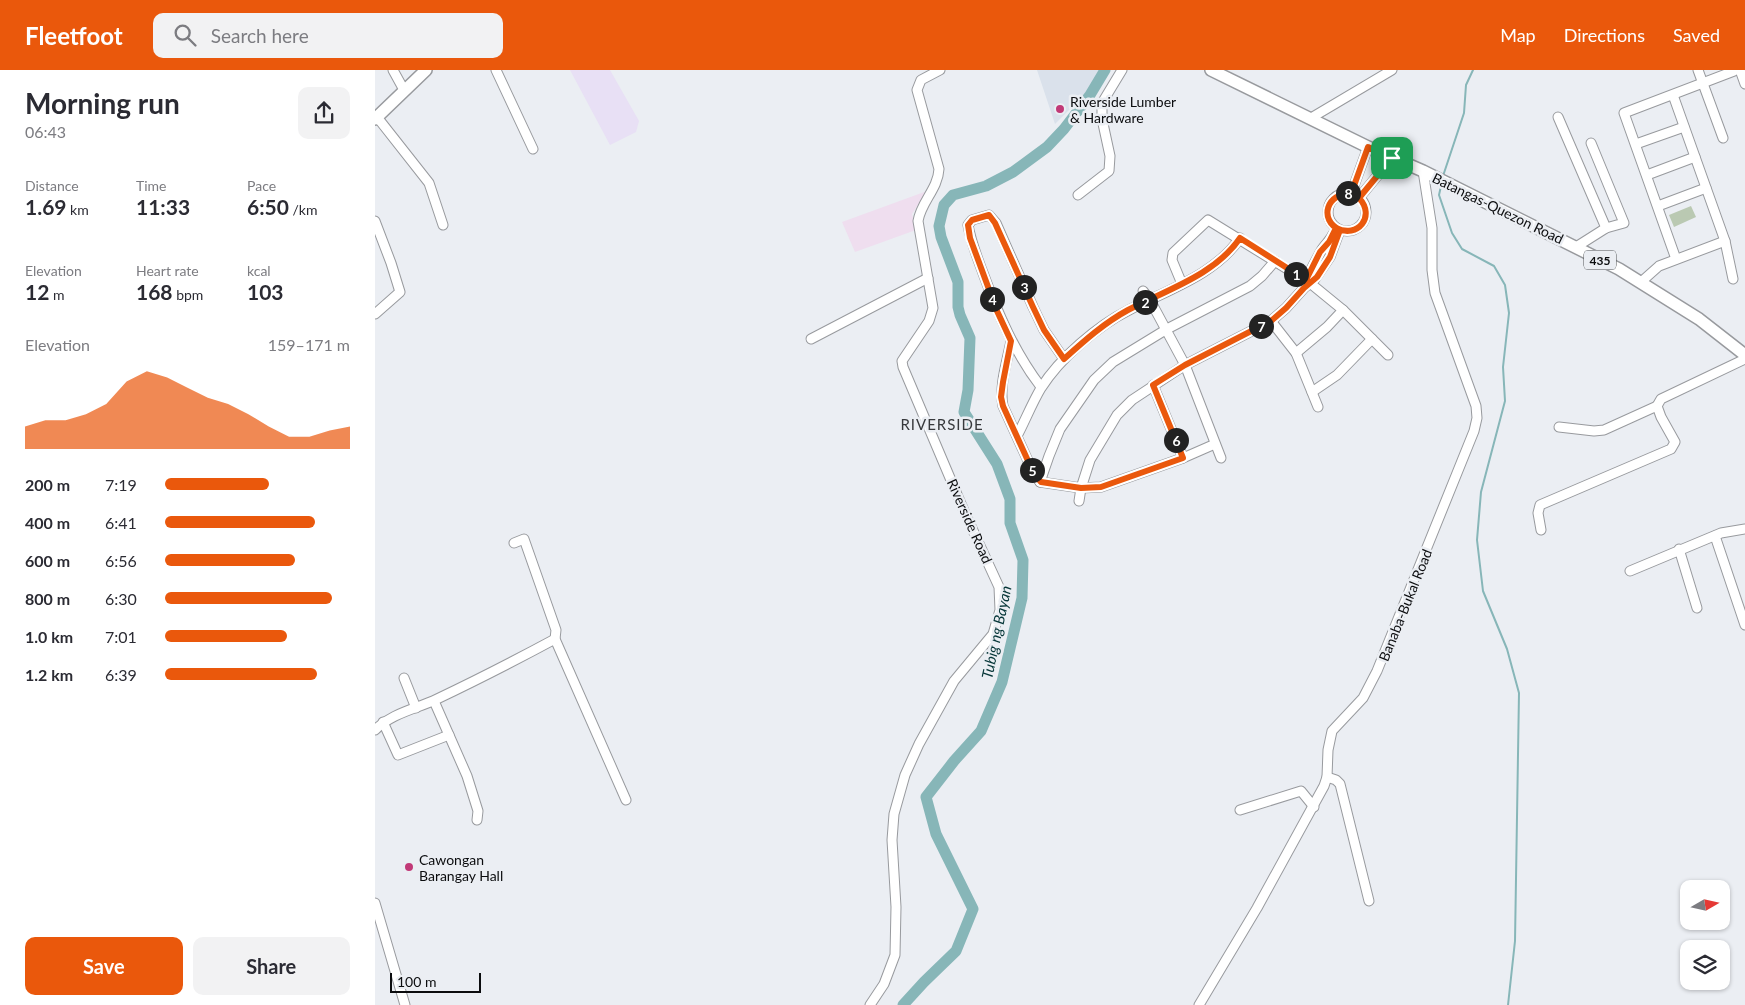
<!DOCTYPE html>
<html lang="en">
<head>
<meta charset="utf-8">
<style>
	:root { --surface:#fff; --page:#f2f2f3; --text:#2b2b33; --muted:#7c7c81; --accent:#ea580c }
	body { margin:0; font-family:Lato,sans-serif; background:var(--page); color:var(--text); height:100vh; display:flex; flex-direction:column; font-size:19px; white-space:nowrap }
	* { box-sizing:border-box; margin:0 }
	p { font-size:16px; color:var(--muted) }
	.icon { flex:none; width:28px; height:28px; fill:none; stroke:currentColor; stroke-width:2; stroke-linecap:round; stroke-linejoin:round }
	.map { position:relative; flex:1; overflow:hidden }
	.sheet { display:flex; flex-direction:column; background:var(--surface); width:375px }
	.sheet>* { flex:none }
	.needle { width:32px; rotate:81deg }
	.controls { position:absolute; left:1305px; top:810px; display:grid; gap:10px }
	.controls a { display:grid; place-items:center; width:50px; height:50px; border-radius:10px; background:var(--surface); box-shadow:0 1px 4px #0004; font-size:25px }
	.scale { position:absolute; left:15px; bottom:12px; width:91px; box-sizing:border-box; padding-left:5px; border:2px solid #0b0c0e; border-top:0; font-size:14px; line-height:18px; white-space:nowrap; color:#0b0c0e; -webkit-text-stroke:4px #ebeef3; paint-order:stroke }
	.pin { position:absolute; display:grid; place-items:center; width:42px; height:42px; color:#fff; margin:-21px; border-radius:10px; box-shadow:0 2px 8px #0006 }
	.km { position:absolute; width:25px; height:25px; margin:-12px; border-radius:50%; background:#222; color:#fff; font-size:14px; line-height:25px; text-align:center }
	.round { display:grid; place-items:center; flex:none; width:52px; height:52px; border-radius:10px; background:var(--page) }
	.summary { display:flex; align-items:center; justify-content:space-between; height:85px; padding:0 25px }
	h1 { font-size:28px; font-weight:700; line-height:38px }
	.figures { display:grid; grid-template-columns:repeat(3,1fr); gap:8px; height:85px; padding:5px 25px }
	.figures div { display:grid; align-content:center }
	.figures b { font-size:21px; font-weight:700 }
	.figures small { font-size:14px; font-weight:400 }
	.figures p { font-size:14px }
	.chart { height:140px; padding:10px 25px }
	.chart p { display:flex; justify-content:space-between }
	.chart svg { width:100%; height:90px; margin-top:5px; fill:var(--accent); opacity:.7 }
	.cta { display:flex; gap:10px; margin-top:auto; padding:10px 25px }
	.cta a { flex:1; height:58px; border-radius:10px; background:var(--accent); color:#fff; font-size:20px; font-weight:700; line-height:58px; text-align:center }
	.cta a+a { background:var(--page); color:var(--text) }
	ul { padding:0 25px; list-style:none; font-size:16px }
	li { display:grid; grid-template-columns:80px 60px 1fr; align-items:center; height:38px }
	li i { height:12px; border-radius:6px; background:var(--accent) }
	header { display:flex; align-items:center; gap:30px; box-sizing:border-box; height:70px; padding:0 25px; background:var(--accent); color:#fff }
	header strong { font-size:24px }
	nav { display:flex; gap:28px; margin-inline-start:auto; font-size:18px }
	.search { width:350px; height:45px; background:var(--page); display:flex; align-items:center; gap:12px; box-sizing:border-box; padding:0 18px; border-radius:10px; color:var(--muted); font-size:19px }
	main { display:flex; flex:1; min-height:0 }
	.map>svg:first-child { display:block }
	.built { fill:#dae1eb }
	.industrial { fill:#efdeef }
	.education { fill:#e8e0f5 }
	.green { fill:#bac9b2 }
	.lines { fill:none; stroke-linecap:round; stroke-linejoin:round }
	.stream { stroke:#87b6b8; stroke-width:2 }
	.river { stroke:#87b6b8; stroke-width:11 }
	.minor-casing { stroke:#989a9e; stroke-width:11 }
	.major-casing { stroke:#989a9e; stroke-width:14 }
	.minor { stroke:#fff; stroke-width:9 }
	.major { stroke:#fff; stroke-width:11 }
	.route-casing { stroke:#fff; stroke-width:10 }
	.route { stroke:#ea580c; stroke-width:6 }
	.poi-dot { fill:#c13977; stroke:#ebeef3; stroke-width:2 }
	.labels { text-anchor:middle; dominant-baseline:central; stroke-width:5; stroke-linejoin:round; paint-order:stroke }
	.shield { fill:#ebeef3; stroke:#4e5053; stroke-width:1 }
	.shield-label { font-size:12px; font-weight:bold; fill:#0b0c0e }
	.poi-label { font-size:14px; fill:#0b0c0e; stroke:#ebeef3; text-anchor:start }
	.street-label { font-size:14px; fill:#0b0c0e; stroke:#ebeef3 }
	.neighbourhood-label { font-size:15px; letter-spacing:1px; fill:#37393c; stroke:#ebeef3 }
	.water-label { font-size:15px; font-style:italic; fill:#063638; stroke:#ebeef3 }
</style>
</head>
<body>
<header>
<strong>Fleetfoot</strong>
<div class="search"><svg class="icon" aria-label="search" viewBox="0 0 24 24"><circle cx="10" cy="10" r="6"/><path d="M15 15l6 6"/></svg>Search here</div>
<nav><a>Map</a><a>Directions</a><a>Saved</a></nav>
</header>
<main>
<section class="sheet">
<div class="summary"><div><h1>Morning run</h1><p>06:43</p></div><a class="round"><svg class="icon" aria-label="share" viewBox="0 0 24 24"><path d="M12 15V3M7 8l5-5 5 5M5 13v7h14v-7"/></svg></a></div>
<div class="figures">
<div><p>Distance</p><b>1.69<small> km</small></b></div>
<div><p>Time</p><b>11:33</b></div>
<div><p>Pace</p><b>6:50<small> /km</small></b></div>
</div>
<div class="figures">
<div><p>Elevation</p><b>12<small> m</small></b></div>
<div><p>Heart rate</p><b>168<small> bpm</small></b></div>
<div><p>kcal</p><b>103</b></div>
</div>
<div class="chart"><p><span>Elevation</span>159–171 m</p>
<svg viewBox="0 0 160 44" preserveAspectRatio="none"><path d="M0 44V33L10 30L20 30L30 27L40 22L50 11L60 6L70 9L80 14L90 19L100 22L110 27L120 33L130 38L140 38L150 35L160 33V44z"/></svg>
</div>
<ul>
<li><b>200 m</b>7:19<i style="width:56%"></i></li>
<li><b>400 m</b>6:41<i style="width:81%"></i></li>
<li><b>600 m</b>6:56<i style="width:70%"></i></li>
<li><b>800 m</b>6:30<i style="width:90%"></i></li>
<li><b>1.0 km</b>7:01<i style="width:66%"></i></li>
<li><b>1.2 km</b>6:39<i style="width:82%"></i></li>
</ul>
<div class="cta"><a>Save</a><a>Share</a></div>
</section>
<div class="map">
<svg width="1370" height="935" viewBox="0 0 1370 935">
	<rect width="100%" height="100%" fill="#ebeef3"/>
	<path class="built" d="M662,0H724L711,23L680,54Z"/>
	<path class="industrial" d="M552,121L537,144L541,160L480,182L467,152Z"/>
	<path class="education" d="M195,0H235L264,51L261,62L235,75Z"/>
	<path class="green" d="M1316,136L1321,147L1299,157L1294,145Z"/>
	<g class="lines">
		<g class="stream">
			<path d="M1068,106L1089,43L1091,15L1098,0"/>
			<path d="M1066,116L1064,125L1077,163L1087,179L1119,196L1130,215L1134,243L1128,297L1130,331L1106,422L1102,470L1108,521L1132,579L1144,623L1140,871L1133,935"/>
		</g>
		<path class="river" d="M528,935L549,912L581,881L598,839L561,764L551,727L579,691L606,661L627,612L647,528L648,490L635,453V429L622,394L589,342L593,320L595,268L585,245L583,237V212L566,167L564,156L569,135L578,125L611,116L638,102L672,77L689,59L715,25L730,0"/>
		<defs>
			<g id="minor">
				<path d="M18,0L29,20"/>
				<path d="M121,0L158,79"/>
				<path d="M1323,0L1348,68"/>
				<path d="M1365,0L1370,14"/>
				<path d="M1298,25L1350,171L1358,209"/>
				<path d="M2,47L54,113L68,155"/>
				<path d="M1183,47L1231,158"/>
				<path d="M936,48L1017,0"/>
				<path d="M1261,74L1309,57"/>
				<path d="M1272,105L1320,87"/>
				<circle cx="972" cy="142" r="19"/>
				<path d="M976,124L993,77"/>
				<path d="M703,125L734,101L735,86L727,49V33L747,0"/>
				<path d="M984,128L1017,88"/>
				<path d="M1283,136L1331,118"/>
				<path d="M0,151L16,193L25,222L0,244"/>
				<path d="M1201,177L1231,158L1249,153L1216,73"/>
				<path d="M1301,189L1249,43L1359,1"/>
				<path d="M1266,212L1284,196L1350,171"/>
				<path d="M807,214L797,190L798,183L833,150L935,213L968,240L1013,285"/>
				<path d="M929,215C933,204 940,192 946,181C949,175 955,171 958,164"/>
				<path d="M768,221L775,230L810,295L846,388"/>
				<path d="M896,251L921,283L943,337"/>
				<path d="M436,269L553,208"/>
				<path d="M636,271C632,292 624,315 628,336L659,404L665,412L706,418L726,417L808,388L840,374"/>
				<path d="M921,283L952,257L968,240"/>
				<path d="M778,315L808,388"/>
				<path d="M666,317C640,283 623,244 608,203C602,187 596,172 593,155L597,150L614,145L621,153L658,237L669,260L689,289"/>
				<path d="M937,322L962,305L997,269"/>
				<path d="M1184,357L1219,361L1229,360L1282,336"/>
				<path d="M642,366C650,351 657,333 666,318C685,288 722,256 754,240C792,220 840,205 865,168"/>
				<path d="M665,412L674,386L685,359L719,310L738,292L792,259L875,216L887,206L900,191"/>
				<path d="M704,431L706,418L715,390L742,345L757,330L810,295L896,251L911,238L929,218L940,209L955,187L965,160"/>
				<path d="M1166,460L1163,443L1165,435L1296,379L1300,372L1286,347L1282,336L1286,329L1370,289"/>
				<path d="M1340,466L1370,555"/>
				<path d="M139,473L149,469L181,560L180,569L251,730"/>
				<path d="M1304,479L1322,538"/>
				<path d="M1255,501L1346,463L1370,459"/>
				<path d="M29,608L41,638"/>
				<path d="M59,631L92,706L103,741L102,750"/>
				<path d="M8,652L23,685L74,665"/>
				<path d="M0,660C17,643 41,639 62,629C102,610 141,590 180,569"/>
				<path d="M952,707L961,710L965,714L994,831"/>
				<path d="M865,740L926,721L939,737"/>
				<path d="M0,833L30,935"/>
				<path d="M495,935L509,914L520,885L521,837L517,770L519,744L530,705L544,674L579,611L618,564L625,540L624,517L589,441L528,297L527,291L554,251L558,238L543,151C546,132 563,119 564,99L542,20L546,10L565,0"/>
				<path d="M824,935L882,838L949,716L952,707L953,680L957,661L988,628L1002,601L1099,361L1102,348L1101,336L1060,223L1057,200V158L1048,101"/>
			</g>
			<g id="major">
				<path d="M836,0L993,77L1048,101L1244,199L1324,249L1370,285"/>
				<path d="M0,49L51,0"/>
			</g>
		</defs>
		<use href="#minor" class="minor-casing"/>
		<use href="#major" class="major-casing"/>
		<use href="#minor" class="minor"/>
		<use href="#major" class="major"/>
	</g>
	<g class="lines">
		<defs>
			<path id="route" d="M1017,88L984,128C1001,146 983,169 961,158L954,172L945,182L931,210L865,168C840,205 791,220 753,240C729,253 709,271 689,289L669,260L658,237L620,153L614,145L597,150L593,155L595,168L622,241L636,271L628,312L626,327L628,336L659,404L666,412L706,418L726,417L808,388L778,315L810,295L896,251L911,238L929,218L942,207L955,187L965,160C943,150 952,122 976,124L993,77L1017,88"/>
		</defs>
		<use href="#route" class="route-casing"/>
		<use href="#route" class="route"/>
	</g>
	<g class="poi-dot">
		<circle cx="685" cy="39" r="5"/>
		<circle cx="34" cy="797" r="5"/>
	</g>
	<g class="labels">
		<rect class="shield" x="1209" y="180.5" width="32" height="19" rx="4"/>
		<g class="shield-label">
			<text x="1225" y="190">435</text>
		</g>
		<g class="poi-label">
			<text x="695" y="31">Riverside Lumber<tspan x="695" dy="16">&amp; Hardware</tspan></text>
			<text x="44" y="789">Cawongan<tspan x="44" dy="16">Barangay Hall</tspan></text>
		</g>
		<g class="street-label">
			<text transform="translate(1123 138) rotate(26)">Batangas-Quezon Road</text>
			<text transform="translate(595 451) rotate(66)">Riverside Road</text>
			<text transform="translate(1030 535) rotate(-68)">Banaba-Bukal Road</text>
		</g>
		<g class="neighbourhood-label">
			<text x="567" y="354">RIVERSIDE</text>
		</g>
		<g class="water-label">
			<text transform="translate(621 562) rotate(-78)">Tubig ng Bayan</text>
		</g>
	</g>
</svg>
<div class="controls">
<a><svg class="needle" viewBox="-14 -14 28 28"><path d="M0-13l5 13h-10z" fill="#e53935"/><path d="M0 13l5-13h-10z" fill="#7c7c81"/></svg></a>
<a><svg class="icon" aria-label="layers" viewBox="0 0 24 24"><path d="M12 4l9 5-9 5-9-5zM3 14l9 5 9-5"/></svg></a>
</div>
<div class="scale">100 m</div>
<div class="pin" style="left:1017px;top:88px;background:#1e9e55"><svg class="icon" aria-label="arrive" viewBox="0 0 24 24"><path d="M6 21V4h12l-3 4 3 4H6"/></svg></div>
<b class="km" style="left:921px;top:204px">1</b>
<b class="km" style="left:770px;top:232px">2</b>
<b class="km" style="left:649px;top:217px">3</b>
<b class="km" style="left:617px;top:229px">4</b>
<b class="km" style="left:657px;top:400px">5</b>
<b class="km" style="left:801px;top:370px">6</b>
<b class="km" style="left:886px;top:256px">7</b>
<b class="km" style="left:973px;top:123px">8</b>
</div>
</main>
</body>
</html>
